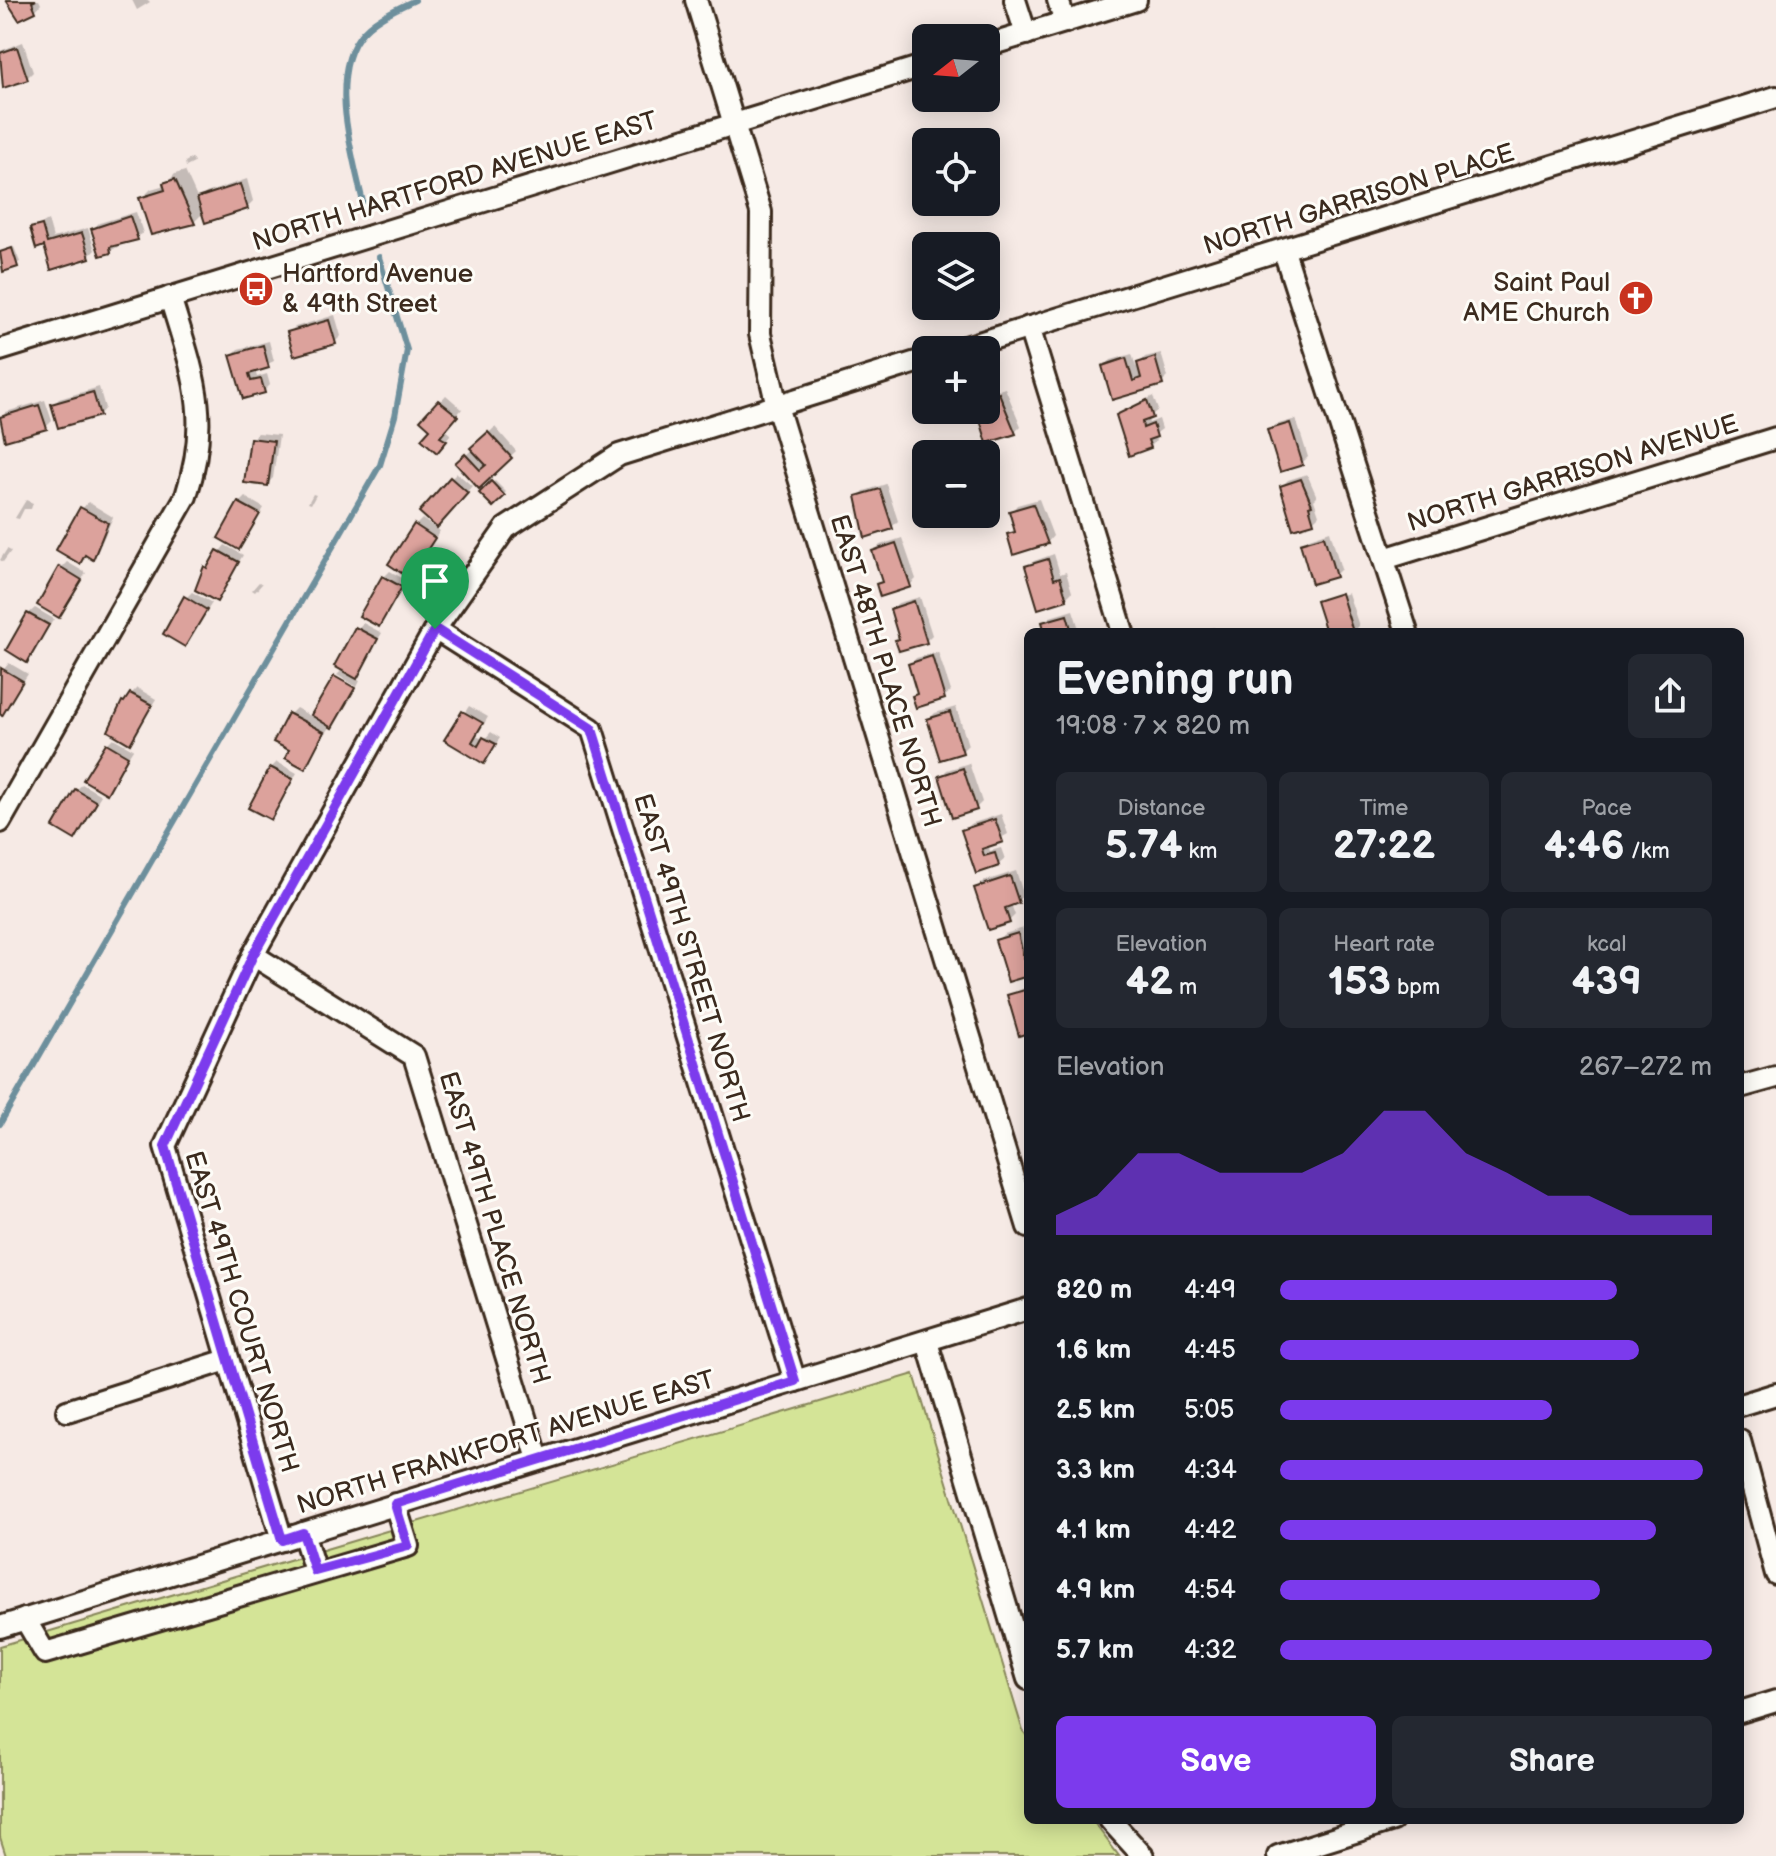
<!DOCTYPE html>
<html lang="en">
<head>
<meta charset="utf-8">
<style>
	:root { --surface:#171b24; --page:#242831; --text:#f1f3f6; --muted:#9ea1a6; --accent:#7c3aed }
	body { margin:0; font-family:"Balsamiq Sans",sans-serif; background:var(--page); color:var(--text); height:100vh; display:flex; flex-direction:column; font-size:30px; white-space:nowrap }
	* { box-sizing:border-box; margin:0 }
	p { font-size:26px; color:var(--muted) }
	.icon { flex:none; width:44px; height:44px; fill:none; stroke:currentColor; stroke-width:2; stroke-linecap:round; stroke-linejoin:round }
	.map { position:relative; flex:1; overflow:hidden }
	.sheet { position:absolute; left:1024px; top:628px; width:720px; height:1196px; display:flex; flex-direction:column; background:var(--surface); border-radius:12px; box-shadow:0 4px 20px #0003 }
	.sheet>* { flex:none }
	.needle { width:52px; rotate:253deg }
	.buttons { position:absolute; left:912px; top:24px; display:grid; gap:16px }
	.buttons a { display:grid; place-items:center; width:88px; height:88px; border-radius:12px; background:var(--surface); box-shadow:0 4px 20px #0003; font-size:40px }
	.pin { position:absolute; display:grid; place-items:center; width:68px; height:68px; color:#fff; margin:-82px -34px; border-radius:50% 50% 50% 0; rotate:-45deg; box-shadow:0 0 8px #0007 }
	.pin .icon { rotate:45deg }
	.round { display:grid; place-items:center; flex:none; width:84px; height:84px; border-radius:12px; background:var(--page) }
	.overview { display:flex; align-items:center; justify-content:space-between; height:136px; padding:0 32px }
	h1 { font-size:44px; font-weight:600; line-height:60px }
	.figures { display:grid; grid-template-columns:repeat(3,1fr); gap:12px; height:136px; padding:8px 32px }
	.figures div { display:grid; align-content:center; border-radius:12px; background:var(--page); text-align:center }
	.figures b { font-size:40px; font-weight:600 }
	.figures small { font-size:22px; font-weight:400 }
	.figures p { font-size:22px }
	.chart { height:224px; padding:16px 32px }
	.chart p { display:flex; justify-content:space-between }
	.chart svg { width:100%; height:144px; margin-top:8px; fill:var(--accent); opacity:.7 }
	.action { display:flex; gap:16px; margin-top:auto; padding:16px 32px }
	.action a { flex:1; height:92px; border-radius:12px; background:var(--accent); color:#fff; font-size:32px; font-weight:600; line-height:92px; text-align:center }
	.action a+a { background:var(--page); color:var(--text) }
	ul { padding:0 32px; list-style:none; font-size:26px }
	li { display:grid; grid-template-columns:128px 96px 1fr; align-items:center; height:60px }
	li i { height:20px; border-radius:10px; background:var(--accent) }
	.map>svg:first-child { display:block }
	.green { fill:#d4e497; stroke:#88875a; stroke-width:2 }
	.shadow { fill:#0003 }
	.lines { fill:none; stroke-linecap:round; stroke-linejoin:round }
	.stream { stroke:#6d8f9c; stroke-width:6 }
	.building { fill:#dca29c; stroke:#3b2a1e; stroke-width:2 }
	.minor-casing { stroke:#3b2a1e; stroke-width:26 }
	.minor { stroke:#fdfcf7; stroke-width:20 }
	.route-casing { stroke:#fff; stroke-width:16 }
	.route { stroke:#7c3aed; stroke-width:10 }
	.labels { text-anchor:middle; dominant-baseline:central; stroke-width:6; stroke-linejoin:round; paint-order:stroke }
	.street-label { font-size:26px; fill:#3b2a1e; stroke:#fdfcf7 }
	.poi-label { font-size:26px; fill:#3b2a1e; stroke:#fdfcf7; text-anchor:start }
</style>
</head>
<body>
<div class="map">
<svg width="1776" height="1856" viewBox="0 0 1776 1856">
	<rect width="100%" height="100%" fill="#f6eae5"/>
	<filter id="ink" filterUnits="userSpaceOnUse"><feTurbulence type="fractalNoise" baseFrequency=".0125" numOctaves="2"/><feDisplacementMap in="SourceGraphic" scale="16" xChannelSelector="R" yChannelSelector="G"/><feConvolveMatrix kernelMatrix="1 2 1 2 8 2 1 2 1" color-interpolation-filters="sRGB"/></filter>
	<g filter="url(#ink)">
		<path class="green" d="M914,1374L1023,1731L1028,1737V1820H1092L1119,1856H6L0,1837V1646Z"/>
		<g class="shadow">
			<path d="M8,0H39L41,4L35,11Z"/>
			<path d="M132,0H148L150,2L137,10Z"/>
			<path d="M23,42L33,72L27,78L4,86L0,51Z"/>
			<path d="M192,158L194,163L186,167L185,162Z"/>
			<path d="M185,171L198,200L206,193L247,179L253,201L247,207L204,212L194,222L141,199L151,189L165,185L175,174Z"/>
			<path d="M136,212L143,233L110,251L93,229L99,223Z"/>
			<path d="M48,220L53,238L88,228L95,250L89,256L45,244L32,229Z"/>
			<path d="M14,247L20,262L5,269L0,253Z"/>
			<path d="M335,315L341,336L335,342L289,333L295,327Z"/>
			<path d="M269,341L274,361L255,370L257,377L267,374L270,385L264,391L244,397L232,355L238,349Z"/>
			<path d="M1161,353L1168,377L1162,383L1114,397L1104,366L1111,360L1132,354L1136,367L1145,357Z"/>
			<path d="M99,387L105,408L99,415L53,405L59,399Z"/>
			<path d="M1005,388L1021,426L1015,432L988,440L979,410H986V394Z"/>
			<path d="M446,395L462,409L445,429L451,434L437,450L433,429L423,420Z"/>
			<path d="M1153,396L1158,410L1148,418L1149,423L1159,419L1162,429L1154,435L1156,441L1150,447L1118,415Z"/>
			<path d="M45,400L52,421L46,427L6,439L0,419L6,412Z"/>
			<path d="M1296,419L1308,457L1302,463L1269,431L1275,425Z"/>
			<path d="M495,427L516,451L479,486L458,463Z"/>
			<path d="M258,433L279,435L273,478L267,484L252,439Z"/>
			<path d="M457,473L472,486L443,519L451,479Z"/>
			<path d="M1307,474L1317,497L1314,500L1319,515L1313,521L1282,486L1288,480Z"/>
			<path d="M495,481L506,492L493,505L482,493Z"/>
			<path d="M886,484L898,521L892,527L858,497L864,491Z"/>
			<path d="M313,494L316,495L311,504L308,503Z"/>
			<path d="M245,497L264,508L239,548V503Z"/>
			<path d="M1039,499L1053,536L1047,543L1009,535L1016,528L1011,512L1017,505Z"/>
			<path d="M26,500L33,503L31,509H24L19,519L15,518Z"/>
			<path d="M88,502L113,517L98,551L92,557L87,554L80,561L82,509Z"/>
			<path d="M422,519L440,531L414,569L416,525Z"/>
			<path d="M1330,531L1341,569L1335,575L1302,544L1309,538Z"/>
			<path d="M902,538L916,579L910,585H879L884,580L874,551L880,545Z"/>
			<path d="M225,545L243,555L217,600L204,572Z"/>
			<path d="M7,549L11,551L3,562L0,560Z"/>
			<path d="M1054,554L1060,574L1066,572L1072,592L1066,598L1028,567L1034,561Z"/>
			<path d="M67,562L86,573L59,616L61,568Z"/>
			<path d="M390,571L407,581L379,625L384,577Z"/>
			<path d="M259,582L262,584L255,592L252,590Z"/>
			<path d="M192,592L212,603L185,645L186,598Z"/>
			<path d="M1348,593L1359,626L1353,632H1328L1318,602L1323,597V601Z"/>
			<path d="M920,597L932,635L926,641L901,637L892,609L898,603Z"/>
			<path d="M35,608L54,619L27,660L28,614Z"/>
			<path d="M1073,610L1080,632H1047L1044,623L1050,617Z"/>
			<path d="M363,623L382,633L354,678L360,681L357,687L337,675L343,669L357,629Z"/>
			<path d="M1214,627L1215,632H1197Z"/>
			<path d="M938,652L951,691L944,697H914L919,692L910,665L916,658Z"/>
			<path d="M9,663L28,674L2,713L0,674Z"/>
			<path d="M335,678L355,690L304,766L292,749L290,714L296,708L312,717Z"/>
			<path d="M137,688L156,699L129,741L110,730L123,702Z"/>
			<path d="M469,706L488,717L477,736L484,740L491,732L500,738L484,761L447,740Z"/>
			<path d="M956,707L968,745L962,751L929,719L935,713Z"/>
			<path d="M113,738L133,749L106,791L107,744Z"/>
			<path d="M277,762L297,773L270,818L271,768Z"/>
			<path d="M969,763L982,802L976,808L941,776L947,770Z"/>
			<path d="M82,784L101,795L75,837L76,791Z"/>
			<path d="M1001,814L1008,834L988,845L990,851L1001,848L1005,859L998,865L977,871L964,830L970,824Z"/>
			<path d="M1016,871L1024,896L1011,904L1015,915L1009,921L976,888L982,882Z"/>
			<path d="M1024,928L1028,974L1009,979L997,940L1004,934Z"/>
			<path d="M1028,986V1031L1009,996Z"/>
		</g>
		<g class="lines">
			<g class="stream">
				<path d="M364,207C354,160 328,80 359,37C371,20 396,9 415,0"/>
				<path d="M0,1124L380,465L395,416L407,350L379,257"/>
			</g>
		</g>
		<g class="building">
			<path d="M6,0H36L32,2L36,12L19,20Z"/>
			<path d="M17,47L28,80L3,88L0,53Z"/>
			<path d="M175,179L195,224L151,235L139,198L165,190L163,183Z"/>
			<path d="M240,184L248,209L205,223L197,198Z"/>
			<path d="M130,216L138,240L110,247L111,253L100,256L91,229Z"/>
			<path d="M42,225L47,243L82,233L90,258L51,270L44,246L36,249L30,228Z"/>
			<path d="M12,248L18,267L3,272L0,252Z"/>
			<path d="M329,320L336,344L294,356L287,332Z"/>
			<path d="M263,345L269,368L249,374L251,381L261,379L265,393L243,399L230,355Z"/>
			<path d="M1155,357L1163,385L1112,400L1102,366L1126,358L1133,381L1141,378L1137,363Z"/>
			<path d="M93,392L100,416L58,428L51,404Z"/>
			<path d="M999,393L1016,434L987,443L977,410H986V397Z"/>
			<path d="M438,400L458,416L440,437L447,441L437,453L421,439L430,429L420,420Z"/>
			<path d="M1147,400L1153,418L1142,422L1143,428L1153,424L1157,437L1148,440L1151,448L1129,456L1116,415Z"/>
			<path d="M39,405L47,429L5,441L0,417Z"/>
			<path d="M1290,423L1303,465L1280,472L1267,430Z"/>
			<path d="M488,432L512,458L479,489L455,463L465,454L480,470L486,465L470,448Z"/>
			<path d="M250,438L274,441L268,486L244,483Z"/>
			<path d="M450,477L468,493L437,528L419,512Z"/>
			<path d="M1301,479L1312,505L1309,506L1314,523L1293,529L1280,486Z"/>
			<path d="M491,481L505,496L493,507L479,493Z"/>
			<path d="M880,489L893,529L865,538L856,496Z"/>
			<path d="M238,502L260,514L239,550L218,538Z"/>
			<path d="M1033,504L1048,544L1013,555L1007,534L1015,532L1009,511Z"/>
			<path d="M80,507L108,523L93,560L85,555L80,564L56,550Z"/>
			<path d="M414,524L435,538L409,578L388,564Z"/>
			<path d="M1324,536L1336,577L1312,584L1300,543Z"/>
			<path d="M896,543L911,587L880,597L876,584L882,582L872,551Z"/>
			<path d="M217,550L239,562L217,602L195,590L204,566L207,568Z"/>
			<path d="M1048,559L1054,579L1060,577L1067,600L1038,609L1025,566Z"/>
			<path d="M59,566L82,580L59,618L37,605Z"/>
			<path d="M382,576L402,587L379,627L359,616Z"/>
			<path d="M1341,593L1353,632H1326L1316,601Z"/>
			<path d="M184,596L207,610L185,647L163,634Z"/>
			<path d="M914,601L927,643L899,651L895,640L899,639L890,609Z"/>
			<path d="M27,613L49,625L27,663L6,650Z"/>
			<path d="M1067,615L1072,632H1045L1042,622Z"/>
			<path d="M355,627L378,639L357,679L334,666Z"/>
			<path d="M932,656L945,699L916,708L912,696L917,694L908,664Z"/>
			<path d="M1,668L23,681L2,716L0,714Z"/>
			<path d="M334,676L355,688L332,728L311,715Z"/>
			<path d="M130,693L152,705L130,744L108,731L122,701L124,702Z"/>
			<path d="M462,711L483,723L472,742L478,746L483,737L496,744L484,764L444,740Z"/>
			<path d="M950,712L963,753L940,760L927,719Z"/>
			<path d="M288,713L324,732L305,769L285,758L289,750L273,742Z"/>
			<path d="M106,743L128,756L107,794L83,780Z"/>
			<path d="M270,767L293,779L271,820L248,808Z"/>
			<path d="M963,768L977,810L952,818L939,776Z"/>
			<path d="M75,789L97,802L75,840L53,827Z"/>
			<path d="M995,819L1003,842L982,849L984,856L995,853L999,866L976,874L961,830Z"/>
			<path d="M1010,876L1019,903L1005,908L1010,923L988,930L974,888Z"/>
			<path d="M1018,933L1028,976L1008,982L995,940Z"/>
			<path d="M1028,989V1033L1019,1036L1007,995Z"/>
		</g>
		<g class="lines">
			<defs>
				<g id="minor">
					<path d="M696,0L761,212L760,334L777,406L1028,1227"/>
					<path d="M1015,0L1026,34"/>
					<path d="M1058,0L1065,22"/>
					<path d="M986,46L1136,0"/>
					<path d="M1284,251L1407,632"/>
					<path d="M1029,327L1123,632"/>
					<path d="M0,350L926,65"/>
					<path d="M956,350L1776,97"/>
					<path d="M1384,559L1776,438"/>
					<path d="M435,629L592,729L795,1381"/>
					<path d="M0,822L186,496C212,416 193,373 170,297"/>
					<path d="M253,955L414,1056L538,1459"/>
					<path d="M1740,1087L1776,1077"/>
					<path d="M927,1342L1028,1679"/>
					<path d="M1740,1405L1776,1394"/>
					<path d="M67,1411L227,1360"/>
					<path d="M1740,1441L1776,1574"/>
					<path d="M303,1533L315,1571"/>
					<path d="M282,1540L165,1146L253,955L435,629L506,528L619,455L926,359"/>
					<path d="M25,1619L45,1653L408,1546L395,1504"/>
					<path d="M0,1627L1028,1309"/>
					<path d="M1740,1712L1776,1701"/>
					<path d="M1110,1820L1143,1856"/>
					<path d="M1278,1856L1393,1820"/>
				</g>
			</defs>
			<use href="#minor" class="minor-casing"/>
			<use href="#minor" class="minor"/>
		</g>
	</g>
	<g class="lines" filter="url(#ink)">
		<defs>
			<path id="route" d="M435,629L592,729L795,1381L395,1504L408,1546L315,1571L303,1533L282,1540L165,1146L253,955Z"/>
		</defs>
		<use href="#route" class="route-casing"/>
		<use href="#route" class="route"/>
	</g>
	<defs>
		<symbol id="bus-disc" viewBox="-11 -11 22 22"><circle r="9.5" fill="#c8321e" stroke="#fdfcf7"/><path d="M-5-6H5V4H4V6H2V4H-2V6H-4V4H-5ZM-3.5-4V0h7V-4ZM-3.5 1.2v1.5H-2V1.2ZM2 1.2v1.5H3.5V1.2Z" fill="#fff"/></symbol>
		<symbol id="church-disc" viewBox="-11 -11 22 22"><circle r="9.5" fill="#c8321e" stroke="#fdfcf7"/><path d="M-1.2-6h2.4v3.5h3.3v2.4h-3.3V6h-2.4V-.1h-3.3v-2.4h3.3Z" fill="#fff"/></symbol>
	</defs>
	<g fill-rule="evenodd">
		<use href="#bus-disc" x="236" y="269" width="40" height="40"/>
		<use href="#church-disc" x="1616" y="278" width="40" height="40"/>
	</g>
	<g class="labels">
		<g class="street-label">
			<text transform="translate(455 182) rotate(-17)">NORTH HARTFORD AVENUE EAST</text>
			<text transform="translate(1359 200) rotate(-17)">NORTH GARRISON PLACE</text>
			<text transform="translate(1573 474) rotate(-17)">NORTH GARRISON AVENUE</text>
			<text transform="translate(885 671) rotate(73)">EAST 48TH PLACE NORTH</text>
			<text transform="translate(691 958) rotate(73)">EAST 49TH STREET NORTH</text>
			<text transform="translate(494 1228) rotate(73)">EAST 49TH PLACE NORTH</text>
			<text transform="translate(241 1312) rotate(73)">EAST 49TH COURT NORTH</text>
			<text transform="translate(506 1443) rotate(-17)">NORTH FRANKFORT AVENUE EAST</text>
		</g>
		<g class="poi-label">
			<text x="282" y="274">Hartford Avenue<tspan x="282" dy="30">&amp; 49th Street</tspan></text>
			<text x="1610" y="283" text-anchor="end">Saint Paul<tspan x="1610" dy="30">AME Church</tspan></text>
		</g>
	</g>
</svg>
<div class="buttons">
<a><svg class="needle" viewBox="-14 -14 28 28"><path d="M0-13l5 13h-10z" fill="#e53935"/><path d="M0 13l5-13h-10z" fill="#9ea1a6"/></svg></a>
<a><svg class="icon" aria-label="locate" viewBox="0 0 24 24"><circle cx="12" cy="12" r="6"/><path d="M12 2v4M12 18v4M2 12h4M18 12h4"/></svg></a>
<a><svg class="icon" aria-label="layers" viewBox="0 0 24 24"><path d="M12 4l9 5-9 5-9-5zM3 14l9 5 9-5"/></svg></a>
<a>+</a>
<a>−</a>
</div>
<div class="pin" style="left:435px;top:629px;background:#1e9e55"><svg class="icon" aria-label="arrive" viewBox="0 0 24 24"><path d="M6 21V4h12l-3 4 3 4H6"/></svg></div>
<section class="sheet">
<div class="overview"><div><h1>Evening run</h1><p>19:08 · 7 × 820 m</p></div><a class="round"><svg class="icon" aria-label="share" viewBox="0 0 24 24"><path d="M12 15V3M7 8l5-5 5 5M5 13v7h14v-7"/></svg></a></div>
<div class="figures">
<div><p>Distance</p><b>5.74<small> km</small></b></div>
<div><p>Time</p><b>27:22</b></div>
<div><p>Pace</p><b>4:46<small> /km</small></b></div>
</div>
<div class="figures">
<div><p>Elevation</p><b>42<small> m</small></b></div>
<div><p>Heart rate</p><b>153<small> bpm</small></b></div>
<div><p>kcal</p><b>439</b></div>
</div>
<div class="chart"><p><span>Elevation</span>267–272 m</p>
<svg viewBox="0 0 160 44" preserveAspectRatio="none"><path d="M0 44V38L10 32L20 19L30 19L40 25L50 25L60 25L70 19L80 6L90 6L100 19L110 25L120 32L130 32L140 38L150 38L160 38V44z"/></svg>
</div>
<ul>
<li><b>820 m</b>4:49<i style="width:78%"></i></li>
<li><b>1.6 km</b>4:45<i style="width:83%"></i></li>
<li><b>2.5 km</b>5:05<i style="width:63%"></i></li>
<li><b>3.3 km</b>4:34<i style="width:98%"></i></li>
<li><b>4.1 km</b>4:42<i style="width:87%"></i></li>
<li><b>4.9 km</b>4:54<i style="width:74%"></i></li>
<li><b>5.7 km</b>4:32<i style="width:100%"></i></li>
</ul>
<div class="action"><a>Save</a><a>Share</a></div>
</section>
</div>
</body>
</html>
